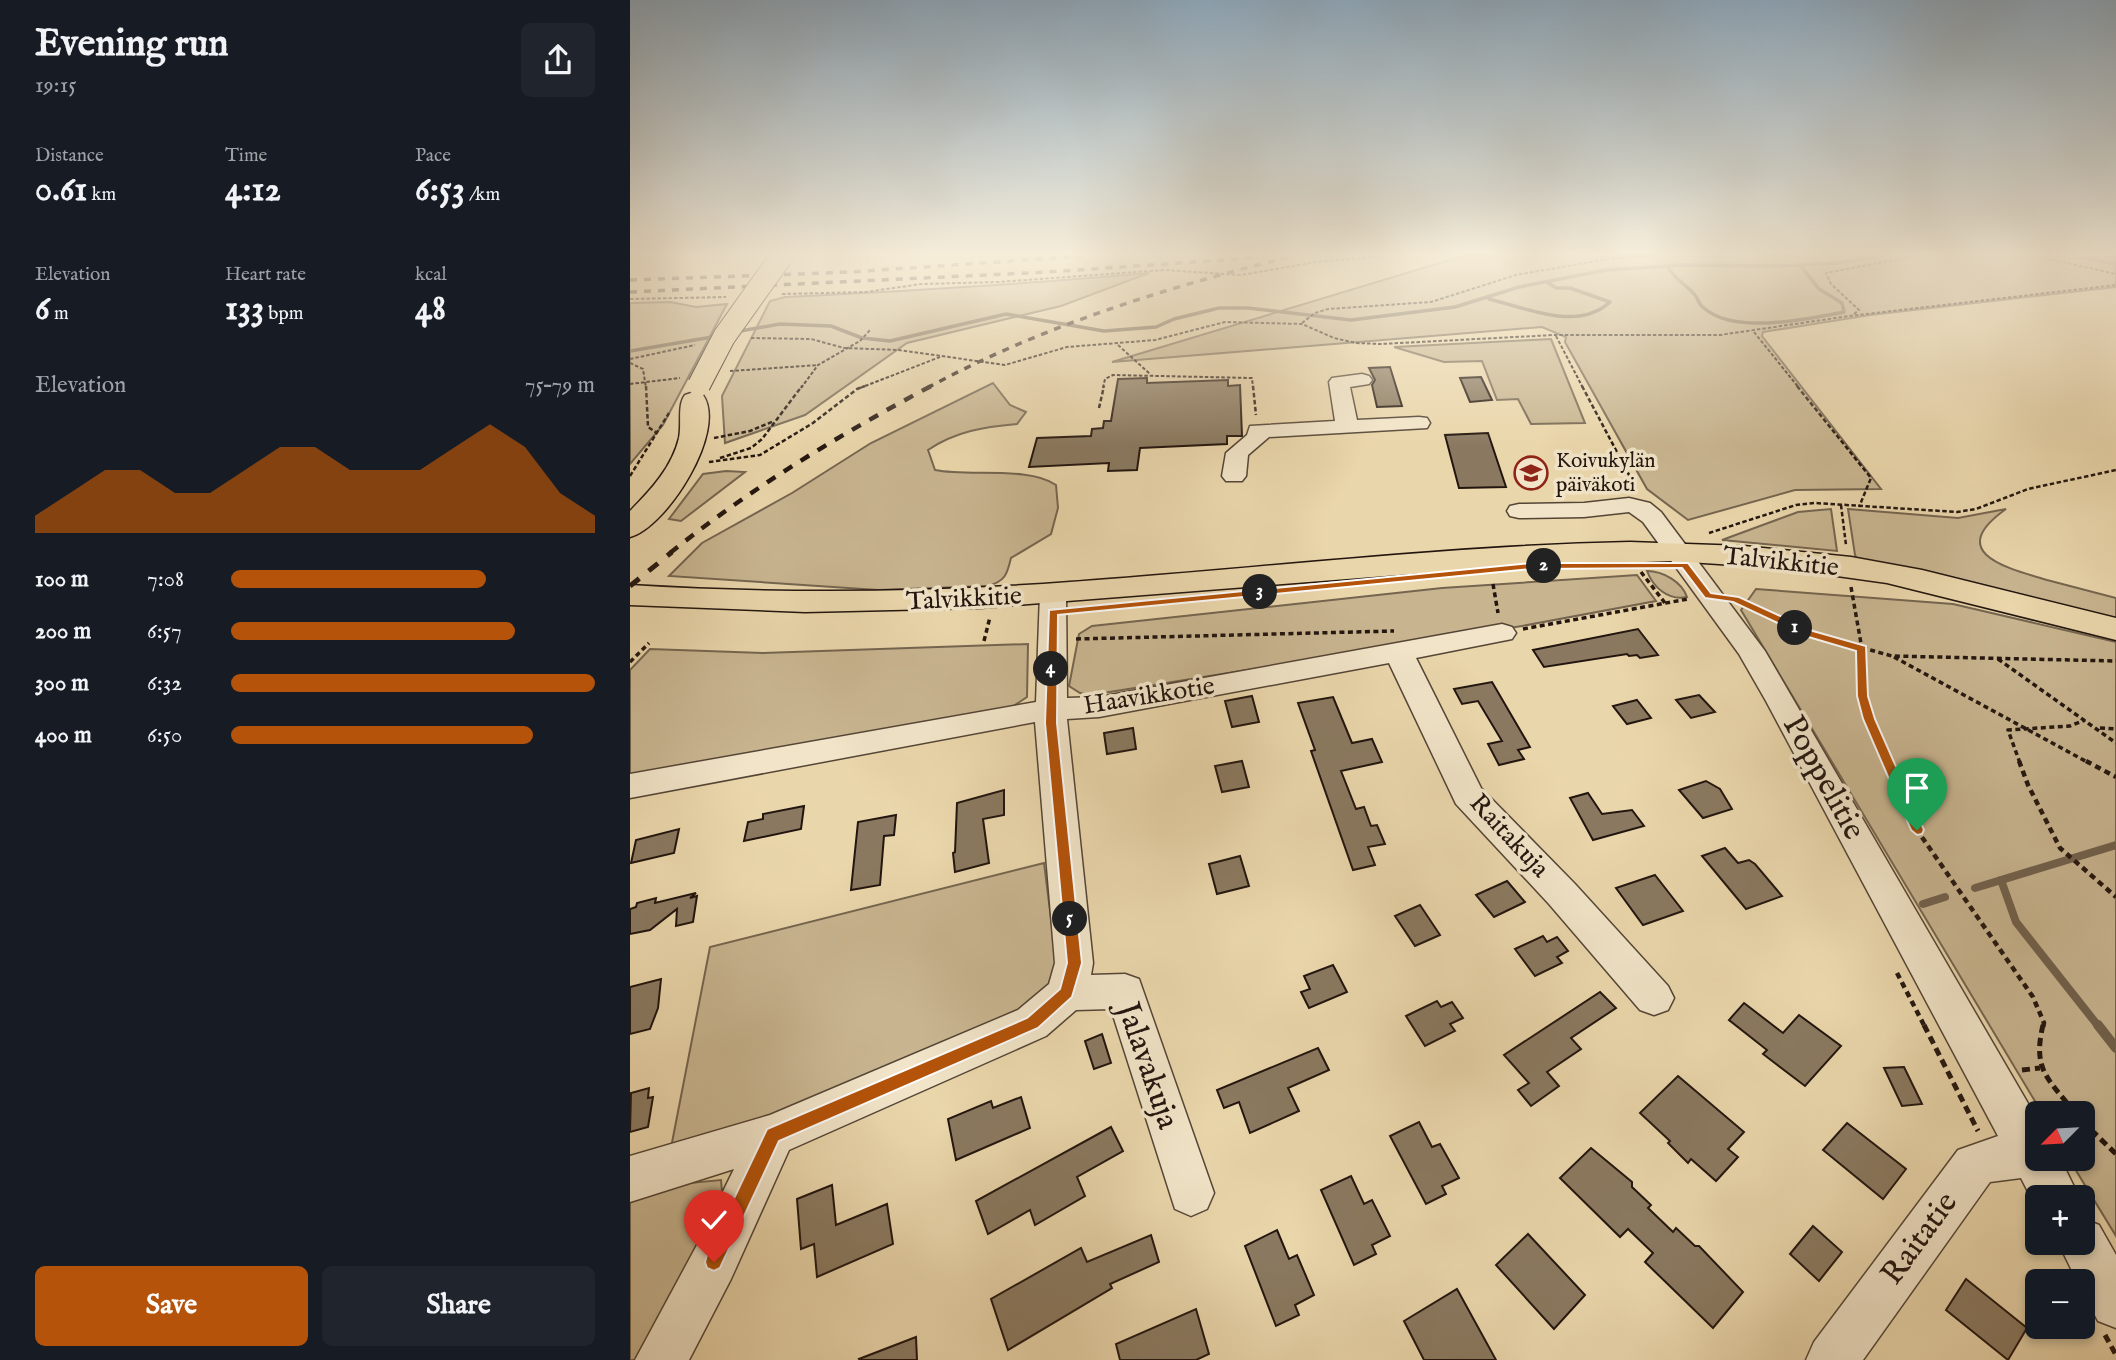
<!DOCTYPE html>
<html lang="en">
<head>
<meta charset="utf-8">
<style>
	:root { --surface:#171b24; --page:#20242c; --text:#f1f3f6; --muted:#9ea1a6; --accent:#b45309 }
	body { margin:0; font-family:"IM FELL English",serif; background:var(--page); color:var(--text); height:100vh; display:flex; flex-direction:column; font-size:26px; white-space:nowrap }
	* { box-sizing:border-box; margin:0 }
	p { font-size:23px; color:var(--muted) }
	.icon { flex:none; width:38px; height:38px; fill:none; stroke:currentColor; stroke-width:2; stroke-linecap:round; stroke-linejoin:round }
	.map { position:relative; flex:1; overflow:hidden }
	.panel { display:flex; flex-direction:column; background:var(--surface); width:630px }
	.panel>* { flex:none }
	.needle { width:46px; rotate:246deg }
	.buttons { position:absolute; left:1395px; top:1101px; display:grid; gap:14px }
	.buttons a { display:grid; place-items:center; width:70px; height:70px; border-radius:10px; background:var(--surface); box-shadow:0 4px 10px #0003; font-size:35px }
	.pin { position:absolute; display:grid; place-items:center; width:60px; height:60px; color:#fff; margin:-72px -30px; border-radius:50% 50% 50% 0; rotate:-45deg; box-shadow:0 0 7px #0007 }
	.pin .icon { rotate:45deg }
	.km { position:absolute; width:35px; height:35px; margin:-18px; border-radius:50%; background:#222; color:#fff; font-size:19px; line-height:35px; text-align:center }
	.round { display:grid; place-items:center; flex:none; width:74px; height:74px; border-radius:10px; background:var(--page) }
	.summary { display:flex; align-items:center; justify-content:space-between; height:119px; padding:0 35px }
	h1 { font-size:38px; font-weight:800; line-height:52px }
	.metrics { display:grid; grid-template-columns:repeat(3,1fr); gap:10px; height:119px; padding:7px 35px }
	.metrics div { display:grid; align-content:center }
	.metrics b { font-size:35px; font-weight:800 }
	.metrics small { font-size:19px; font-weight:400 }
	.metrics p { font-size:19px }
	.chart { height:196px; padding:14px 35px }
	.chart p { display:flex; justify-content:space-between }
	.chart svg { width:100%; height:126px; margin-top:7px; fill:var(--accent); opacity:.7 }
	.primary-button { display:flex; gap:14px; margin-top:auto; padding:14px 35px }
	.primary-button a { flex:1; height:80px; border-radius:10px; background:var(--accent); color:#fff; font-size:28px; font-weight:800; line-height:80px; text-align:center }
	.primary-button a+a { background:var(--page); color:var(--text) }
	ul { padding:0 35px; list-style:none; font-size:23px }
	li { display:grid; grid-template-columns:112px 84px 1fr; align-items:center; height:52px }
	li i { height:18px; border-radius:9px; background:var(--accent) }
	main { display:flex; flex:1; min-height:0 }
	.map>svg:first-child { display:block }
	.green { fill:#c8b590; stroke:#756550; stroke-width:2 }
	.lines { fill:none; stroke-linecap:round; stroke-linejoin:round }
	.stream-far2 { stroke:#71614d; stroke-width:3.5 }
	.stream-far1 { stroke:#71614d; stroke-width:8 }
	.stream { stroke:#71614d; stroke-width:10 }
	.building { fill:#8a7960; stroke:#22150f; stroke-width:2 }
	.minor-casing { stroke:#544536; stroke-width:3 }
	.major-casing { stroke:#22150f; stroke-width:3 }
	.path-far4 { stroke:#22150f; stroke-width:2; stroke-dasharray:3.5 2; stroke-linecap:butt }
	.path-far3 { stroke:#22150f; stroke-width:2.5; stroke-dasharray:4.5 2.5; stroke-linecap:butt }
	.path-far2 { stroke:#22150f; stroke-width:3.5; stroke-dasharray:5 3.5; stroke-linecap:butt }
	.path-far1 { stroke:#22150f; stroke-width:4.5; stroke-dasharray:6 4.5; stroke-linecap:butt }
	.path { stroke:#22150f; stroke-width:5; stroke-dasharray:8 5; stroke-linecap:butt }
	.minor { fill:#f1e4c8; fill-rule:evenodd }
	.major { fill:#ead6ab; fill-rule:evenodd }
	.rail-far2 { stroke:#22150f; stroke-width:3.5; stroke-dasharray:7 7; stroke-linecap:butt }
	.rail-far1 { stroke:#22150f; stroke-width:4.5; stroke-dasharray:10 10; stroke-linecap:butt }
	.rail { stroke:#22150f; stroke-width:5; stroke-dasharray:12 12; stroke-linecap:butt }
	.major-bridge-casing { stroke:#22150f; stroke-width:24; stroke-linecap:butt }
	.major-bridge { stroke:#ead6ab; stroke-width:22 }
	.route { fill:#b45309; stroke:#fff; stroke-width:2 }
	.labels { text-anchor:middle; dominant-baseline:central; stroke-width:7; stroke-linejoin:round; paint-order:stroke }
	.far-poi-label { font-size:21px; fill:#22150f; stroke:#f1e4c8; text-anchor:start }
	.street-label { font-size:26px; fill:#22150f; stroke:#f1e4c8 }
	.near-street-label { font-size:32px; fill:#22150f; stroke:#f1e4c8 }
</style>
</head>
<body>
<main>
<section class="panel">
<div class="summary"><div><h1>Evening run</h1><p>19:15</p></div><a class="round"><svg class="icon" aria-label="share" viewBox="0 0 24 24"><path d="M12 15V3M7 8l5-5 5 5M5 13v7h14v-7"/></svg></a></div>
<div class="metrics">
<div><p>Distance</p><b>0.61<small> km</small></b></div>
<div><p>Time</p><b>4:12</b></div>
<div><p>Pace</p><b>6:53<small> /km</small></b></div>
</div>
<div class="metrics">
<div><p>Elevation</p><b>6<small> m</small></b></div>
<div><p>Heart rate</p><b>133<small> bpm</small></b></div>
<div><p>kcal</p><b>48</b></div>
</div>
<div class="chart"><p><span>Elevation</span>75–79 m</p>
<svg viewBox="0 0 160 44" preserveAspectRatio="none"><path d="M0 44V38L10 30L20 22L30 22L40 30L50 30L60 22L70 14L80 14L90 22L100 22L110 22L120 14L130 6L140 14L150 30L160 38V44z"/></svg>
</div>
<ul>
<li><b>100 m</b>7:08<i style="width:70%"></i></li>
<li><b>200 m</b>6:57<i style="width:78%"></i></li>
<li><b>300 m</b>6:32<i style="width:100%"></i></li>
<li><b>400 m</b>6:50<i style="width:83%"></i></li>
</ul>
<div class="primary-button"><a>Save</a><a>Share</a></div>
</section>
<div class="map">
<svg width="1486" height="1360" viewBox="0 0 1486 1360">
	<rect width="100%" height="100%" fill="#ead6ab"/>
	<filter id="stains"><feTurbulence type="fractalNoise" baseFrequency=".00286" numOctaves="4"/><feColorMatrix values="0 0 0 0 .2 0 0 0 0 .09 0 0 0 0 .02 0 0 0 .5 -.17"/></filter>
	<radialGradient id="worn" r=".72"><stop offset=".6" stop-color="#630" stop-opacity="0"/><stop offset="1" stop-color="#630" stop-opacity=".3"/></radialGradient>
	<g class="green">
		<path d="M833,256H1486V287L1240,315L1133,332L1132,336L1251,489L1165,490L1058,520L1017,489L935,342L936,337L912,327L482,362Z"/>
		<path d="M519,273L431,306L277,343L175,415L95,443L92,396L140,301L155,297C276,291 398,284 519,273Z"/>
		<path d="M40,302L66,307L97,304L33,425L0,464V303Z"/>
		<path d="M921,339L955,423L901,424L888,399L867,400L852,361L814,362L764,347Z"/>
		<path d="M363,383L380,405L396,412L387,424C354,427 326,431 298,450L305,470C339,477 399,466 426,485L428,508L421,534L381,558C377,575 375,581 358,586L248,590L39,576L72,543L162,493L241,443Z"/>
		<path d="M96,471L115,472L51,521L39,519L73,474Z"/>
		<path d="M1201,509L1207,551L1092,540L1168,512Z"/>
		<path d="M1218,509L1328,518L1376,509C1314,553 1377,568 1417,580C1440,586 1463,592 1486,598V619L1229,563L1225,555Z"/>
		<path d="M1017,571C1033,571 1052,582 1057,597C1038,601 1023,587 1017,571Z"/>
		<path d="M1007,575L1026,601L892,626L461,695L450,693L439,686L449,634L462,626L812,588Z"/>
		<path d="M1126,589L1323,604L1486,642V1236L1439,1159L1452,1158V1113H1412L1111,610Z"/>
		<path d="M398,644L397,697L379,709L0,779V670L20,649L133,653Z"/>
		<path d="M414,863L426,959L422,991L391,1017L39,1158L80,947Z"/>
		<path d="M91,1180L93,1203L9,1360H0V1200L49,1184Z"/>
	</g>
	<g class="lines">
		<g class="stream-far2">
			<path d="M1441,256L1486,264"/>
			<path d="M1038,267C1044,279 1056,284 1065,295C1068,299 1069,305 1074,308C1104,335 1178,319 1214,312L1212,303L1189,289L1170,265"/>
			<path d="M859,299C897,308 947,332 980,302L940,288H926L917,282"/>
			<path d="M105,332L150,324L201,326L232,338L260,341L376,314L474,331L526,327L544,319L589,308H618L721,320L825,307L889,287L976,270L1052,265L1149,266L1208,263L1246,256"/>
			<path d="M0,351L88,336"/>
		</g>
		<g class="stream-far1">
			<path d="M1371,880L1386,922L1469,1027"/>
			<path d="M1345,888L1486,845"/>
			<path d="M1293,904L1315,897"/>
		</g>
		<path class="stream" d="M1468,1025L1486,1048"/>
	</g>
	<g class="building">
		<path d="M760,367L772,406L747,407L742,385L745,380L739,368Z"/>
		<path d="M851,377L862,400L840,402L830,378Z"/>
		<path d="M517,378V383L598,380V386L610,385L612,436H597V444L510,448L507,470L478,471L479,463L399,467L407,438L461,436L462,429L473,428L474,421H481L488,379Z"/>
		<path d="M858,433L876,487L829,488L815,435Z"/>
		<path d="M1008,629L1028,655L1010,658L1007,655L999,656L997,654L914,667L903,650Z"/>
		<path d="M862,682L900,747L888,750L894,759L869,765L858,744L872,741L848,701L832,704L824,689Z"/>
		<path d="M1069,695L1085,712L1061,718L1046,700Z"/>
		<path d="M622,696L629,722L602,727L595,701Z"/>
		<path d="M703,697L722,743L742,739L752,762L711,771L726,809L734,807L741,826L747,825L755,844L738,847L745,865L723,870L681,751L685,750L668,703Z"/>
		<path d="M1007,700L1021,718L997,724L983,706Z"/>
		<path d="M503,728L506,749L477,754L474,733Z"/>
		<path d="M612,761L619,787L592,792L585,766Z"/>
		<path d="M1076,781L1090,789L1102,809L1073,818L1049,790Z"/>
		<path d="M374,790V815L353,819L359,863L325,872L323,853L325,852L327,803Z"/>
		<path d="M958,793L972,814L1002,810L1014,826L963,840L940,798Z"/>
		<path d="M174,806L171,829L114,841L118,822L133,819V814Z"/>
		<path d="M266,815L264,835L254,836L250,885L221,890L228,822Z"/>
		<path d="M49,829L44,853L1,863L6,840Z"/>
		<path d="M1095,848L1108,863L1119,860L1125,864L1152,896L1116,909L1072,856Z"/>
		<path d="M610,856L619,886L587,894L579,864Z"/>
		<path d="M1025,875L1053,911L1013,925L986,888Z"/>
		<path d="M877,881L895,902L864,917L846,895Z"/>
		<path d="M66,893L60,898L67,896L63,922L46,926L47,909L20,930L0,934V909L6,907L7,903L26,898L25,903Z"/>
		<path d="M790,905L810,935L785,946L765,916Z"/>
		<path d="M913,936L917,942L927,937L938,951L927,957L932,963L905,976L885,949Z"/>
		<path d="M703,965L717,992L679,1008L671,992L680,989L674,976Z"/>
		<path d="M31,979L28,1008L20,1029L0,1034V987Z"/>
		<path d="M970,992L986,1008L941,1038L951,1049L917,1072L929,1086L901,1106L888,1090L899,1083L874,1055Z"/>
		<path d="M807,1001L811,1007L822,1002L833,1018L820,1024L825,1031L795,1046L776,1016Z"/>
		<path d="M1114,1003L1153,1033L1169,1015L1211,1046L1175,1086L1133,1054L1137,1050L1099,1020Z"/>
		<path d="M472,1034L481,1063L464,1069L455,1041Z"/>
		<path d="M688,1048L699,1070L658,1088L669,1111L620,1133L609,1102L594,1108L587,1090Z"/>
		<path d="M1274,1067L1292,1104L1272,1106L1254,1068Z"/>
		<path d="M1048,1076L1114,1132L1098,1149L1108,1157L1086,1181L1061,1159L1058,1163L1038,1143L1040,1141L1010,1113Z"/>
		<path d="M19,1088L18,1098L23,1097L18,1127L0,1132L1,1093Z"/>
		<path d="M391,1097L400,1128L326,1160L318,1119L361,1101L363,1108Z"/>
		<path d="M789,1122L802,1147L810,1144L829,1178L812,1186L816,1194L796,1204L760,1136Z"/>
		<path d="M1217,1123L1276,1169L1253,1199L1193,1150Z"/>
		<path d="M481,1127L493,1151L447,1177L455,1196L405,1225L400,1210L358,1234L346,1201Z"/>
		<path d="M961,1148L1002,1182V1187L1021,1205L1018,1208L1043,1232L1046,1228L1065,1246H1069L1113,1292L1083,1328L1015,1262L1023,1253L998,1229L990,1237L930,1178Z"/>
		<path d="M721,1176L734,1204L742,1200L760,1236L742,1245L746,1254L724,1265L691,1190Z"/>
		<path d="M202,1185L206,1225L257,1204L263,1244L187,1277L184,1244L171,1249L167,1199Z"/>
		<path d="M1183,1226L1212,1252L1189,1281L1160,1254Z"/>
		<path d="M647,1230L659,1259L667,1255L684,1295L665,1305L669,1315L646,1326L615,1246Z"/>
		<path d="M898,1234L955,1295L924,1329L866,1265Z"/>
		<path d="M521,1235L529,1262L480,1284L482,1288L378,1350L361,1299L451,1248L457,1262Z"/>
		<path d="M1336,1279L1397,1328L1378,1360L1316,1310Z"/>
		<path d="M827,1289L866,1360H794L774,1321Z"/>
		<path d="M566,1309L579,1354L566,1360H490L486,1344Z"/>
		<path d="M286,1337L287,1360H230L229,1359Z"/>
	</g>
	<g class="lines">
		<defs>
			<g id="minor">
				<path d="M732,374L739,376L742,380L739,384L720,387L727,420L789,417L797,418L800,423L797,428L639,437L618,455L616,476L612,481H596L592,476L596,453L617,435L620,426L705,421L699,382L702,378Z"/>
				<path d="M999,498L1020,503L1031,512L1135,651L1407,1119V1158H1430L1449,1197H1407V1209L1391,1178L1360,1182L1233,1360H1176L1184,1342L1328,1150L1368,1136L1136,701L1109,654L1013,522L999,512L954,517L889,518L880,516L877,511L880,506L889,504L954,503Z"/>
				<path d="M423,586L433,588L436,594L437,698L469,697L872,624L882,627L886,633L882,639L786,658L851,788L945,884L1038,986L1044,998L1038,1010L1024,1015L1010,1010L919,904L826,804L759,663L469,717L437,719L463,963L461,975L495,974L509,979L584,1193L577,1209L561,1216L545,1209L481,1009L446,1010L416,1036L159,1150L101,1279L59,1360H5L67,1245L104,1169L0,1202V1156L140,1115L388,1010L419,984L425,963L405,722L0,798V774L406,702L410,594L413,588Z"/>
				<path d="M1452,1218L1469,1225L1486,1255V1328L1468,1321L1452,1291V1281H1447L1428,1242H1452Z"/>
			</g>
			<g id="major">
				<path d="M64,392L73,395C98,431 36,528 0,537V511C21,490 42,467 49,438C52,424 47,405 55,395Z"/>
				<path d="M1000,542L1114,546L1221,557L1292,570L1486,618V640L1257,583L1150,568L1043,561L870,567L349,608L175,612L0,605V585C147,594 293,593 440,582C626,569 813,546 1000,542Z"/>
			</g>
		</defs>
		<use href="#minor" class="minor-casing"/>
		<use href="#major" class="major-casing"/>
		<g class="path-far4">
			<path d="M1036,256H1095"/>
			<path d="M1406,256L1486,274"/>
			<path d="M152,294L236,292L291,284L368,282L534,270L611,275L686,262L755,256"/>
			<path d="M0,299L96,297"/>
			<path d="M1224,314L1229,310L1201,284L1196,273L1286,256"/>
			<path d="M672,323L685,313L698,309L801,302L886,275L984,258L1031,256"/>
			<path d="M1124,332L1169,388"/>
			<path d="M926,336L953,388"/>
			<path d="M121,338L181,339L214,348L269,350L375,365L437,347L525,340L595,322L672,324L704,338L726,343L751,344L924,335H1090L1219,316L1486,285"/>
			<path d="M488,345L520,374"/>
			<path d="M0,359L65,345"/>
			<path d="M0,363L13,369L16,388"/>
			<path d="M100,371L188,365"/>
			<path d="M0,384L50,378"/>
			<path d="M171,388L188,365L230,341L241,329"/>
			<path d="M230,388L310,357"/>
			<path d="M473,388L475,379L483,375L622,378L623,388"/>
		</g>
		<g class="path-far3">
			<path d="M16,386L18,427L27,433"/>
			<path d="M623,386L626,415"/>
			<path d="M952,386L1007,490"/>
			<path d="M1167,386L1241,478L1229,507"/>
			<path d="M469,408L474,386"/>
			<path d="M84,438L120,431L144,421"/>
			<path d="M90,458L121,448L132,439L172,386"/>
			<path d="M79,462L130,455L183,423L227,389L235,386"/>
			<path d="M0,476L39,413"/>
			<path d="M1211,505L1216,545"/>
			<path d="M1079,533L1166,505L1185,503L1327,512L1346,509L1398,489L1486,470"/>
		</g>
		<g class="path-far2">
			<path d="M1011,572L1035,603"/>
			<path d="M863,584L868,613"/>
			<path d="M1221,587L1232,649L1233,696L1239,719L1258,763"/>
			<path d="M1113,603L1179,633L1262,656L1486,661"/>
			<path d="M893,629L1058,599"/>
			<path d="M446,639L764,631"/>
			<path d="M354,641L360,617"/>
			<path d="M1264,657L1459,763"/>
			<path d="M1368,659L1486,743"/>
			<path d="M0,662L19,643"/>
			<path d="M1470,728L1486,729"/>
			<path d="M1390,763L1378,730L1440,726L1455,720"/>
		</g>
		<g class="path-far1">
			<path d="M1257,761L1287,830L1403,997L1414,1023L1413,1027"/>
			<path d="M1389,761L1398,785L1430,848L1486,897"/>
			<path d="M1456,761L1486,777"/>
			<path d="M1267,973L1295,1027"/>
		</g>
		<g class="path">
			<path d="M1294,1025L1348,1131"/>
			<path d="M1413,1025C1402,1071 1419,1079 1445,1113"/>
			<path d="M1392,1070L1410,1068"/>
			<path d="M1452,1121L1486,1154"/>
			<path d="M1475,1335L1486,1355"/>
		</g>
		<use href="#minor" class="minor"/>
		<use href="#major" class="major"/>
		<g class="rail-far2">
			<path d="M0,280L220,272L453,256"/>
			<path d="M0,292L417,272L622,258"/>
			<path d="M297,388C412,326 537,287 663,256"/>
		</g>
		<path class="rail-far1" d="M40,553C121,488 209,435 301,386"/>
		<path class="rail" d="M0,586L42,552"/>
		<defs>
			<path id="major-bridge" d="M69,385L94,337L151,257"/>
		</defs>
		<use href="#major-bridge" class="major-bridge-casing"/>
		<use href="#major-bridge" class="major-bridge"/>
	</g>
	<linearGradient id="sky" x2="0" y2="1"><stop stop-color="#8da7ba"/><stop offset="0.57" stop-color="#f6edd9"/><stop offset="1" stop-color="#f6edd9" stop-opacity="0"/></linearGradient>
	<rect width="1486" height="446" fill="url(#sky)"/>
	<path class="route" d="M902,563H1058L1081,593L1109,597L1183,631L1236,646L1238,696L1245,719L1294,830L1292,834L1287,835L1281,830L1233,719L1227,696L1226,651L1175,636L1103,602L1075,598L1052,568L902,569L428,615L427,723L452,963L442,997L408,1028L149,1141L90,1268L84,1271L77,1268L75,1262L77,1255L137,1129L397,1018L430,989L437,963L415,723L419,610Z"/>
	<defs>
		<symbol id="school-ring" viewBox="-11 -11 22 22"><circle r="9.5" fill="#f1e4c8" stroke="#8f2418" stroke-width="1.5"/><path d="M0-5L7-2L0 1L-7-2ZM-4 1L0 2.5L4 1V4Q0 6-4 4Z" fill="#8f2418"/></symbol>
	</defs>
	<g fill-rule="evenodd">
		<use href="#school-ring" x="882" y="454" width="38" height="38"/>
	</g>
	<g class="labels">
		<g class="far-poi-label">
			<text x="926" y="461">Koivukylän<tspan x="926" dy="24">päiväkoti</tspan></text>
		</g>
		<g class="street-label">
			<text transform="translate(1151 562) rotate(6)">Talvikkitie</text>
			<text transform="translate(334 599) rotate(-3)">Talvikkitie</text>
			<text transform="translate(519 696) rotate(-9)">Haavikkotie</text>
			<text transform="translate(879 836) rotate(47)">Raitakuja</text>
		</g>
		<g class="near-street-label">
			<text transform="translate(1193 778) rotate(61)">Poppelitie</text>
			<text transform="translate(517 1066) rotate(71)">Jalavakuja</text>
			<text transform="translate(1290 1239) rotate(-54)">Raitatie</text>
		</g>
	</g>
	<rect width="100%" height="100%" filter="url(#stains)"/>
	<rect width="100%" height="100%" fill="url(#worn)"/>
</svg>
<div class="buttons">
<a><svg class="needle" viewBox="-14 -14 28 28"><path d="M0-13l5 13h-10z" fill="#e53935"/><path d="M0 13l5-13h-10z" fill="#9ea1a6"/></svg></a>
<a>+</a>
<a>−</a>
</div>
<div class="pin" style="left:1287px;top:830px;background:#1e9e55"><svg class="icon" aria-label="arrive" viewBox="0 0 24 24"><path d="M6 21V4h12l-3 4 3 4H6"/></svg></div>
<div class="pin" style="left:84px;top:1262px;background:#d93025"><svg class="icon" aria-label="check" viewBox="0 0 24 24"><path d="M5 12l5 5 9-10"/></svg></div>
<b class="km" style="left:1165px;top:628px">1</b>
<b class="km" style="left:914px;top:566px">2</b>
<b class="km" style="left:630px;top:592px">3</b>
<b class="km" style="left:421px;top:669px">4</b>
<b class="km" style="left:440px;top:919px">5</b>
</div>
</main>
</body>
</html>
